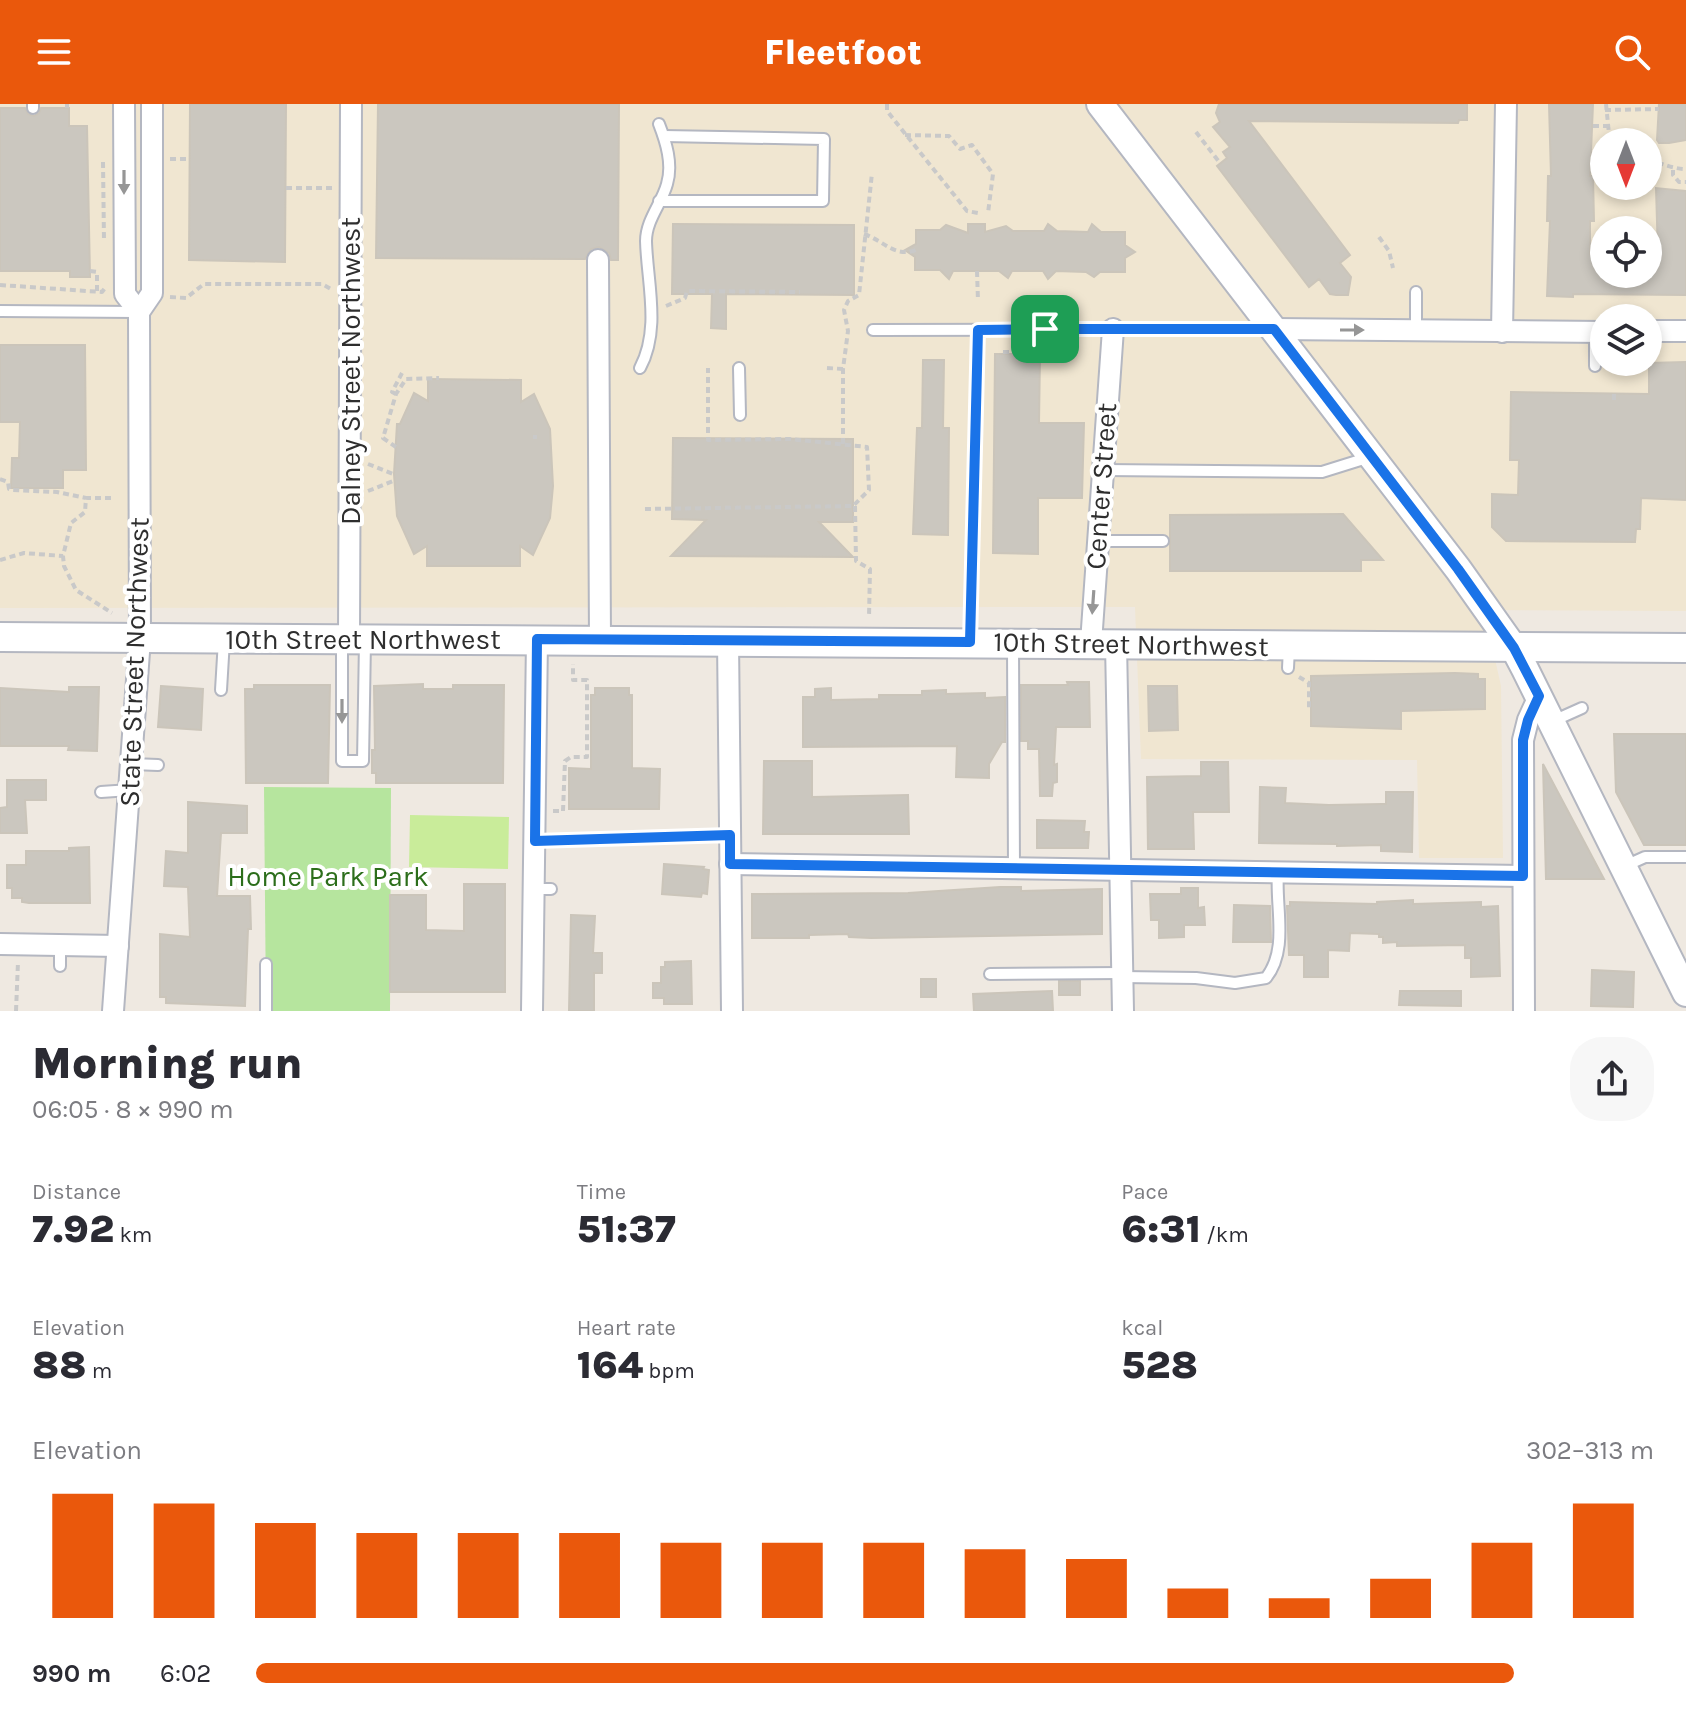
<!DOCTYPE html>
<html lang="en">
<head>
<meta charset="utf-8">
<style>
	:root { --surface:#fff; --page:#f7f7f7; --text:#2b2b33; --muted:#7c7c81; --accent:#ea580c }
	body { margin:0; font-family:Karla,sans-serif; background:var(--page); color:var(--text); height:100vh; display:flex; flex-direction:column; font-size:30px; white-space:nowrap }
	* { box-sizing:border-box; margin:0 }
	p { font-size:26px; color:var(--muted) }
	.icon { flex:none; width:44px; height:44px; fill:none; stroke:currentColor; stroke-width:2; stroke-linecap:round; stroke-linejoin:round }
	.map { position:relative; height:907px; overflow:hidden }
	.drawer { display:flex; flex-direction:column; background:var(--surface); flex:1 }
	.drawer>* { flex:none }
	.needle { width:52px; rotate:180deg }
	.buttons { position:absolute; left:1590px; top:24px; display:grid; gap:16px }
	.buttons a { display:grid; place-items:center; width:72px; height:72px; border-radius:50%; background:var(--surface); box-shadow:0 4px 12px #0003; font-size:40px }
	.pin { position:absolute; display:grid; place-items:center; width:68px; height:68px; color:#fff; margin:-34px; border-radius:16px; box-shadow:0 4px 12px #0006 }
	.round { display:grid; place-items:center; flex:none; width:84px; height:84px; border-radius:32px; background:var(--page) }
	.head { display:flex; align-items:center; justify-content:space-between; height:136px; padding:0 32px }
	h1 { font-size:44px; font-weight:800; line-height:60px }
	.figures { display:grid; grid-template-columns:repeat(3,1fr); gap:12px; height:136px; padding:8px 32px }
	.figures div { display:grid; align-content:center }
	.figures b { font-size:40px; font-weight:800 }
	.figures small { font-size:22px; font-weight:400 }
	.figures p { font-size:22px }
	.chart { height:224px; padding:16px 32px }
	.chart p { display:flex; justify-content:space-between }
	.chart svg { width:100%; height:144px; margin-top:8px; stroke:var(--accent); stroke-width:6 }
	ul { padding:0 32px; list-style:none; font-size:26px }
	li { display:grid; grid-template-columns:128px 96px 1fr; align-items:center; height:60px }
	li i { height:20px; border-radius:10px; background:var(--accent) }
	header { display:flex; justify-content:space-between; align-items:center; height:104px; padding:0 32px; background:var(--accent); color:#fff; font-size:36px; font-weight:800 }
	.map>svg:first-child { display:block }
	.education { fill:#f0e6d1; fill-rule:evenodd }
	.green { fill:#b6e59e }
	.pitch { fill:#c9ec9a }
	.building { fill:#cbc7bf; stroke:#cbc5ba; stroke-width:2 }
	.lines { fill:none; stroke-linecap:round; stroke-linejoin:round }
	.service-casing { stroke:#b4b7c1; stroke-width:14 }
	.minor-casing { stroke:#b4b7c1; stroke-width:24 }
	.tertiary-casing { stroke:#b4b7c1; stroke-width:30 }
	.secondary-casing { stroke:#b4b7c1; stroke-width:32 }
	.path { stroke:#c9c9c9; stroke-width:4; stroke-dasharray:6 4; stroke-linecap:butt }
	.service { stroke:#fff; stroke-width:10 }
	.minor { stroke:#fff; stroke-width:20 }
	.tertiary { stroke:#fff; stroke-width:26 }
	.secondary { stroke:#fff; stroke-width:28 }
	.oneway { fill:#969696 }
	.route-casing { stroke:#fff; stroke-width:16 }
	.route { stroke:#1a73e8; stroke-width:10 }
	.labels { text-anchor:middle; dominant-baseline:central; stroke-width:8; stroke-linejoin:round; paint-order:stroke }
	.street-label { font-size:28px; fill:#2e2e2e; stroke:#fff }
	.park-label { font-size:28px; fill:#2c6e1b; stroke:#fff }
</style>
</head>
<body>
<header><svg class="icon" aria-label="menu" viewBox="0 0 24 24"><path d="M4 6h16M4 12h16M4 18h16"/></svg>Fleetfoot<svg class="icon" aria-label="search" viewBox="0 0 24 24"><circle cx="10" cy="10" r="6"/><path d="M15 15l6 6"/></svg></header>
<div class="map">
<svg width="1686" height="907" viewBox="0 0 1686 907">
	<rect width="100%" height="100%" fill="#efe9e1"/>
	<path class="education" d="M0,0H1686V507L1484,506L1501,582L1503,754H1419L1417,656L1141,655L1135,503L0,504ZM1604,38H1648V82H1604ZM1604,126H1648V170H1604ZM1604,214H1648V258H1604Z"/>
	<path class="green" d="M264,683L391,684L390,907H266Z"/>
	<path class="pitch" d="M410,711L509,713L508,765L409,763Z"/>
	<g class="building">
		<path d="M190,0H286L285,158L189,156Z"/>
		<path d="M378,0H619L618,156H611L609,149L599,143L591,145L585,155L376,154Z"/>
		<path d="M1219,0H1467V16H1459L1458,19L1249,17L1350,151L1340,159L1351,173L1348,191H1336L1330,190L1319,175L1309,183L1217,62L1227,54L1223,48L1230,43L1213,23L1220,18L1216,9Z"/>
		<path d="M1549,0H1593L1590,72H1593L1594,117H1590V150H1604V170H1648V151H1658L1656,84L1686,87V191L1573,190V193L1547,192L1550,117H1547L1548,72H1551Z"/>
		<path d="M1659,0H1686V36L1669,39H1659L1657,36Z"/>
		<path d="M0,4H25L28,10L34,12L39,9L41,4H69V22H87L90,173H70V167H0Z"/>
		<path d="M673,120L854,121V191L726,190V225L711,224L712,190H672Z"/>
		<path d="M968,120H985V128L1006,122L1013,127H1044L1048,120L1057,127L1088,128L1092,120L1101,128H1125V141L1135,148L1125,154V168H1100L1094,173L1086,168L1056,167L1048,175L1043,167H1012L1008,174L999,167H953L949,175L940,166H915V153L905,146L916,140V126H940L946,121L968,129Z"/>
		<path d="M0,241H85L86,366H63V384H11L12,354H19L20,318H0Z"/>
		<path d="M995,250H1040L1039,319H1084L1082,394H1038V450L993,449Z"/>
		<path d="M923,256H944L943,324H949L948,431L913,430L917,324H922Z"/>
		<path d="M1686,258V396L1641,394L1640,425H1636L1635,438L1506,437L1492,423V390L1518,391L1519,356H1510L1511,288L1649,290V259Z"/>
		<path d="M428,275L521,276V298L534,290L550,325L553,382L550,414L533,451L520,442V462H427V442L414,450L397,412L394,370L397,320H400L414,289L428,297Z"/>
		<path d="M673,334L853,335V418H819L853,453L671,452L706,416L672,415Z"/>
		<path d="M1343,410L1383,456H1361V467H1170V411Z"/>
		<path d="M1455,569L1478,570V575H1485V605L1401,607V625L1311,622V572Z"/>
		<path d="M1067,578H1089L1090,623H1056L1054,661L1057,660V678L1053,679L1052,692H1040L1039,645H1028V637H1021V581H1068Z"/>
		<path d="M423,580V585H453V581H504L503,679H376V669H372V646H375L374,582Z"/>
		<path d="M254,581H330L328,679H246L245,585H254Z"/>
		<path d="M161,582L203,585L201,626L158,623Z"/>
		<path d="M1148,582H1177L1178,626L1149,627Z"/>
		<path d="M69,583H99L97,647L68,646L69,642H0V584L69,588Z"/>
		<path d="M595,584H629V591H632V664L660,665L659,705H569V664L591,665V591H595Z"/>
		<path d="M831,584V596L879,595V591H922V587L946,586V590L985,589V594L1005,593V638H1002L989,660V674L956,673L957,642L803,643V593H815V585Z"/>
		<path d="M1614,630H1686V741H1644L1616,688Z"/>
		<path d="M764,657H812V693L908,691L909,730H763Z"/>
		<path d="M1201,658H1228L1229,708H1193L1194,745H1148L1147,673L1201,672Z"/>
		<path d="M1543,660L1604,775H1546Z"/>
		<path d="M7,676H46V696H25L27,729H0V704L7,703Z"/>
		<path d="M1260,683L1286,684L1285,699L1329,701L1382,700H1386V688H1413L1412,748L1381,747V741L1337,742V740L1259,739Z"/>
		<path d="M188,698L247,702V729H221L217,792H250L251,825H248L245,902L166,899V893H160V830L190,833L188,783L164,782L166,747L188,749Z"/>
		<path d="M1037,716L1085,717L1084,728H1089L1088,744H1037Z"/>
		<path d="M89,743L90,799H29L22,798V794H12V784H7V761H26V747H69V744Z"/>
		<path d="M664,760L704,763L703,765L709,766L707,790L702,789L701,793L662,790Z"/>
		<path d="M464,780H505V888H390V791H426V826L464,827Z"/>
		<path d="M1000,783H1021V787L1102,785V830L871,834L849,833L848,830L809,831V834H752V790L908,789Z"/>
		<path d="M1181,784H1198V804L1204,803L1205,821H1184V833L1159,834V816H1151L1150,790H1181Z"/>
		<path d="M1413,796V800L1481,798V803L1498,802L1500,872L1471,873V854H1465V841L1397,842V838L1383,839V833H1379V830L1350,829L1349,847L1328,846V873H1304V851H1289L1287,802H1290V798L1377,800V798Z"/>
		<path d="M1234,801L1270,802L1271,838H1233Z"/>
		<path d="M571,811L595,812L593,849H602V869H594V907H569Z"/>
		<path d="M691,857L692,900H664V894H653V879H661V863H665V858Z"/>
		<path d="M1592,866L1634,868L1633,903L1591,902Z"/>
		<rect x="921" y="875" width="15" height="18"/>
		<rect x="1059" y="877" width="21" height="14"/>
		<path d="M1052,887L1053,907H974L973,890Z"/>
		<path d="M1400,887H1461V902L1399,901Z"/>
	</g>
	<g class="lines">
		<defs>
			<g id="service">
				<path d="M33,4V0"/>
				<path d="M659,97H823L824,35L664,32"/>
				<path d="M1416,188V227"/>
				<path d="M0,207L137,208"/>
				<path d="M873,226L1267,225"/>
				<path d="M1595,228V262"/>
				<path d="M640,264C661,225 647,178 646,137C646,116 662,99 667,80C673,60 666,38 659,20"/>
				<path d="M739,264L740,311"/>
				<path d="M1103,366L1322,368L1370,353"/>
				<path d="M1098,437H1163"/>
				<path d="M342,535V657H363L365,537"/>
				<path d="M970,535L978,226"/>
				<path d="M1013,542L1014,764"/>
				<path d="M1288,564L1289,544"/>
				<path d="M221,586L224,536"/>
				<path d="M1553,617L1582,604"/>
				<path d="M132,660L158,661"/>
				<path d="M101,688L130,686"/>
				<path d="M535,737L730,731"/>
				<path d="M1625,762L1645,753H1686"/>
				<path d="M534,785H551"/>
				<path d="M60,841V862"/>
				<path d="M266,860V907"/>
				<path d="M990,870L1122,869"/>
				<path d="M1122,873L1196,874L1235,879L1266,874C1289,845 1275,803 1278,768"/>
			</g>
			<g id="minor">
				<path d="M124,0L125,190L139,208"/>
				<path d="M598,156L600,536"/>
				<path d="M1274,225L1604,228"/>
				<path d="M1648,227H1686"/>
				<path d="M1502,228L1506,0"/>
				<path d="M349,535L351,0"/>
				<path d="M728,536L732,907"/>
				<path d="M1091,539L1113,225"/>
				<path d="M1116,539L1123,907"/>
				<path d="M730,760L1523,772"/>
				<path d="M0,840L118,842"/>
				<path d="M113,907L140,534L139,208L152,189V0"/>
				<path d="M532,907L537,535"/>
				<path d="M1524,907L1523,636L1528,616L1539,592"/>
			</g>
			<path id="tertiary" d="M1100,0L1458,465L1514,544L1525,565L1686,889"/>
			<path id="secondary" d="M0,533L1686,544"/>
		</defs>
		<use href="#service" class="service-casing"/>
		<use href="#minor" class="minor-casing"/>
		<use href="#tertiary" class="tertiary-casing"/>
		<use href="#secondary" class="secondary-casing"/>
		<g class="path">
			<path d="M67,0V4"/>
			<path d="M887,0V7L967,107L978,109"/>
			<path d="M1606,0L1609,30L1615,38"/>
			<path d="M1605,6L1659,5"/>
			<path d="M1593,22H1607"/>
			<path d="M1196,28L1220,59"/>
			<path d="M905,31L949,32L960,45L972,41L993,70L988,109"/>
			<path d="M170,55H190"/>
			<path d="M1648,56C1662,59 1672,65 1686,65"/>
			<path d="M103,58L104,137"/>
			<path d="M1673,66V71L1679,78H1686"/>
			<path d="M286,84H334"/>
			<path d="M864,130C884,137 895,154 916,146"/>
			<path d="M1379,133L1389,147L1393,164"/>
			<path d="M90,167L97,168V189"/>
			<path d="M977,167L978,197"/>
			<path d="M0,181L102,188L105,184"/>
			<path d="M170,193L186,194L204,180H322L331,185"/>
			<path d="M666,202L685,194L687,187L800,188"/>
			<path d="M1003,248H1031"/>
			<path d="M827,264L843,265"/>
			<path d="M396,290L392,288L402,269"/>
			<path d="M1614,296V289"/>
			<path d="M535,331V335"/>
			<path d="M843,340V265L848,227L844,206L848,197L859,191L872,69"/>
			<path d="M396,343L383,334L396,290L406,275L439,274"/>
			<path d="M368,360L393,370"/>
			<path d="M0,375L8,378L9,385L12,386L57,388L86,394"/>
			<path d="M368,387L393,377"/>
			<path d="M111,394H86L85,408L71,419L63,452L64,462L76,486L112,509"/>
			<path d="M855,402L856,457L870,465L869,513"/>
			<path d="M645,405L853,402L869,386L867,343L790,335L708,336V264"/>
			<path d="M0,456L24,449L63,452"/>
			<path d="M1299,573L1309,579V607"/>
			<path d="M553,707H563L565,657L571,653H587V576H573V560"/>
			<path d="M16,907L18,858"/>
		</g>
		<use href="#service" class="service"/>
		<use href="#minor" class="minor"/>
		<use href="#tertiary" class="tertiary"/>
		<use href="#secondary" class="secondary"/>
	</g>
	<defs><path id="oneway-solid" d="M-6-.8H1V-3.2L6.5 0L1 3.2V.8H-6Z" transform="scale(2)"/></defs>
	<g class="oneway">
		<use href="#oneway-solid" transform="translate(124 78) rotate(90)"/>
		<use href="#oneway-solid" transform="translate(1352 226)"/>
		<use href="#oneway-solid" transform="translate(1093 498) rotate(94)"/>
		<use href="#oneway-solid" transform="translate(342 607) rotate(90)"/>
	</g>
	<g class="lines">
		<defs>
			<path id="route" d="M1045,225H1274L1458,465L1514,544L1539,592L1528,616L1523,636V772L730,760V731L535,737L537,535L970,538L978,226Z"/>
		</defs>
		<use href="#route" class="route-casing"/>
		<use href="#route" class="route"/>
	</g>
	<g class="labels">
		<g class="street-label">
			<text transform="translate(350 267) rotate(-90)">Dalney Street Northwest</text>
			<text transform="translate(1101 382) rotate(-86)">Center Street</text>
			<text x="363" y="535">10th Street Northwest</text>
			<text transform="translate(1131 540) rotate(1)">10th Street Northwest</text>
			<text transform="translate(134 558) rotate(-88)">State Street Northwest</text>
		</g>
		<g class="park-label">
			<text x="328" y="772">Home Park Park</text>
		</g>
	</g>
</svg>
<div class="buttons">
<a><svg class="needle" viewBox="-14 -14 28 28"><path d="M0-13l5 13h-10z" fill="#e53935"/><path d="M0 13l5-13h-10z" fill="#7c7c81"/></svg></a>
<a><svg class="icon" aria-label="locate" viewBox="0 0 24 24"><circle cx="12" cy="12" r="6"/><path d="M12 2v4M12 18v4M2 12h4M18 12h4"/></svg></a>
<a><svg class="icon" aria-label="layers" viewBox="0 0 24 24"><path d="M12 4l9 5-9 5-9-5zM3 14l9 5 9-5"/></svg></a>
</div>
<div class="pin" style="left:1045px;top:225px;background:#1e9e55"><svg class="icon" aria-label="arrive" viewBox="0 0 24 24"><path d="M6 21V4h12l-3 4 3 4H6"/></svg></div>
</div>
<section class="drawer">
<div class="head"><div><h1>Morning run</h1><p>06:05 · 8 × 990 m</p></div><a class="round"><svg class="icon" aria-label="share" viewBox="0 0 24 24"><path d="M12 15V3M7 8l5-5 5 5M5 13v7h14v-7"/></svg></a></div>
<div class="figures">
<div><p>Distance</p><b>7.92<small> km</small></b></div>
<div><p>Time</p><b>51:37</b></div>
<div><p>Pace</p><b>6:31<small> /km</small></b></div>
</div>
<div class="figures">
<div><p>Elevation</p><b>88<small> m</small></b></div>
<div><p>Heart rate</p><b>164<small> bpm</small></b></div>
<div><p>kcal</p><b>528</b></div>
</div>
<div class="chart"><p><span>Elevation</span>302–313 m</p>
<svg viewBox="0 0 160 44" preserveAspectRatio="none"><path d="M5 44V6M15 44V9M25 44V15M35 44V18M45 44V18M55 44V18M65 44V21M75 44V21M85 44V21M95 44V23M105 44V26M115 44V35M125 44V38M135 44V32M145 44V21M155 44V9"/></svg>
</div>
<ul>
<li><b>990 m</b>6:02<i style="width:90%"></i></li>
</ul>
</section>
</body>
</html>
